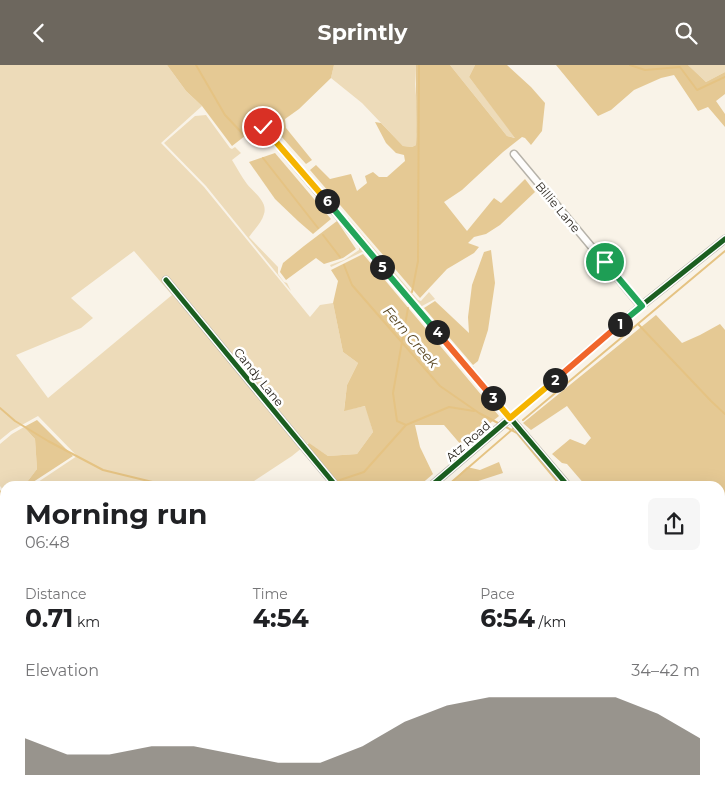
<!DOCTYPE html>
<html lang="en">
<head>
<meta charset="utf-8">
<style>
	:root { --surface:#fff; --page:#f6f6f6; --text:#202124; --muted:#757577; --accent:#6d675e }
	body { margin:0; font-family:Montserrat,sans-serif; background:var(--page); color:var(--text); height:100vh; display:flex; flex-direction:column; font-size:19px; white-space:nowrap }
	* { box-sizing:border-box; margin:0 }
	p { font-size:16px; color:var(--muted) }
	.icon { flex:none; width:28px; height:28px; fill:none; stroke:currentColor; stroke-width:2; stroke-linecap:round; stroke-linejoin:round }
	.map { position:relative; flex:1; overflow:hidden }
	.panel { position:absolute; left:0px; top:416px; width:725px; height:321px; display:flex; flex-direction:column; background:var(--surface); border-radius:15px 15px 0 0; box-shadow:0 5px 20px #0002 }
	.panel>* { flex:none }
	.pin { position:absolute; display:grid; place-items:center; width:42px; height:42px; color:#fff; margin:-21px; border:2px solid #fff; border-radius:50%; box-shadow:0 1px 5px #0007 }
	.km { position:absolute; width:25px; height:25px; margin:-12px; border-radius:50%; background:#222; color:#fff; font-size:14px; line-height:25px; text-align:center }
	.round { display:grid; place-items:center; flex:none; width:52px; height:52px; border-radius:8px; background:var(--page) }
	.summary { display:flex; align-items:center; justify-content:space-between; height:85px; padding:0 25px }
	h1 { font-size:28px; font-weight:700; line-height:38px }
	.stats { display:grid; grid-template-columns:repeat(3,1fr); gap:8px; height:85px; padding:5px 25px }
	.stats div { display:grid; align-content:center }
	.stats b { font-size:25px; font-weight:700 }
	.stats small { font-size:14px; font-weight:400 }
	.stats p { font-size:14px }
	.chart { height:140px; padding:10px 25px }
	.chart p { display:flex; justify-content:space-between }
	.chart svg { width:100%; height:90px; margin-top:5px; fill:var(--accent); opacity:.7 }
	header { display:flex; justify-content:space-between; align-items:center; height:65px; padding:0 25px; background:var(--accent); color:#fff; font-size:22px; font-weight:700 }
	.map>svg:first-child { display:block }
	.green { fill:#eddbb9; fill-rule:evenodd }
	.forest { fill:#e5c994 }
	.water { fill:#e5c383 }
	.lines { fill:none; stroke-linecap:round; stroke-linejoin:round }
	.stream { stroke:#e5c383; stroke-width:2 }
	.minor-casing { stroke:#b6b2a9; stroke-width:9 }
	.minor { stroke:#fefdfc; stroke-width:6 }
	.cycleway-casing { stroke:#fff; stroke-width:8 }
	.cycleway { stroke:#1b5e20; stroke-width:5 }
	.split-1-casing { stroke:#fff; stroke-width:10 }
	.split-2-casing { stroke:#fff; stroke-width:10 }
	.split-3-casing { stroke:#fff; stroke-width:10 }
	.split-4-casing { stroke:#fff; stroke-width:10 }
	.split-5-casing { stroke:#fff; stroke-width:10 }
	.split-6-casing { stroke:#fff; stroke-width:10 }
	.split-7-casing { stroke:#fff; stroke-width:10 }
	.split-1 { stroke:#22a559; stroke-width:6 }
	.split-2 { stroke:#f0652b; stroke-width:6 }
	.split-3 { stroke:#f5b400; stroke-width:6 }
	.split-4 { stroke:#f0652b; stroke-width:6 }
	.split-5 { stroke:#22a559; stroke-width:6 }
	.split-6 { stroke:#22a559; stroke-width:6 }
	.split-7 { stroke:#f5b400; stroke-width:6 }
	.labels { text-anchor:middle; dominant-baseline:central; stroke-width:5; stroke-linejoin:round; paint-order:stroke }
	.street-label { font-size:12px; fill:#211c14; stroke:#fff }
	.water-label { font-size:14px; font-style:italic; fill:#594621; stroke:#fff }
</style>
</head>
<body>
<header><svg class="icon" aria-label="back" viewBox="0 0 24 24"><path d="M15 5l-7 7 7 7"/></svg>Sprintly<svg class="icon" aria-label="search" viewBox="0 0 24 24"><circle cx="10" cy="10" r="6"/><path d="M15 15l6 6"/></svg></header>
<div class="map">
<svg width="725" height="737" viewBox="0 0 725 737">
	<rect width="100%" height="100%" fill="#f9f3e8"/>
	<g class="green">
		<path d="M0,0H167L186,26L202,41L161,78L204,122L310,252L320,240L333,238L343,287L358,298L347,320L344,345L366,341L373,367L357,389L328,391L308,378L292,391L254,416L250,421H32L77,391L38,351L11,366L0,375ZM134,186L172,230L48,333L16,290L81,263L93,253L71,233Z"/>
		<path d="M334,0H416L415,19L418,54L416,80L412,82L403,81L362,38L331,13Z"/>
		<path d="M450,0H475L469,12L516,73L507,71Z"/>
		<path d="M688,0H725V7L706,17Z"/>
		<path d="M206,50L230,83L232,84L235,82L241,88L232,95C237,103 241,111 247,119C253,127 268,136 264,149C262,157 254,165 249,172L278,202V209L284,217L287,218L291,226L206,121L164,78L195,51Z"/>
		<path d="M348,153L418,235L421,236L429,227L435,234L422,241L421,244L472,301L474,302L471,314L364,187H362L331,202L330,200L344,195L359,185V182L342,159Z"/>
		<path d="M24,362L35,374L37,404L24,421H5V427L0,421V379L12,369Z"/>
		<path d="M5,513V547L0,541V517Z"/>
		<path d="M0,563L5,568V694L0,688Z"/>
		<path d="M261,733H365L357,737H263Z"/>
		<path d="M418,733H482L479,737H424Z"/>
	</g>
	<g class="forest">
		<path d="M167,0H334L331,13L299,44L285,54L286,63L312,95L306,99L272,61L263,57L232,81L202,41L186,26Z"/>
		<path d="M416,0H450L507,71L515,73L469,12L475,0H507L531,22L545,38L542,66L531,80L525,73L522,72L503,87L462,125L444,137L467,166L494,133L501,138L525,114L535,127L500,160L486,169L474,172L468,178L479,182L474,188L447,204L420,233L310,105L316,100L330,114L351,109L357,126L367,118L365,111L373,107L379,112H387L405,96L404,90L396,88L386,78L375,57L381,58L403,81L412,82L416,80C418,53 415,27 416,0Z"/>
		<path d="M556,0H688L706,17L725,7V29L716,36L725,49V62L708,42L698,46L674,10L661,13L634,25L611,45L598,51Z"/>
		<path d="M275,88L331,154L313,169L298,156L275,134L249,97Z"/>
		<path d="M337,156L356,184L343,193L324,199L316,193L286,215L280,207L283,198L304,181Z"/>
		<path d="M491,185L495,218L488,265L478,296L473,300L424,243L435,236L469,268L468,252L472,220L484,187Z"/>
		<path d="M363,189L499,351L462,381L444,360H415L420,382L433,409L419,421H336L304,382L309,378L328,391L357,389L373,367L365,341L344,346L347,320L358,298L343,287L333,238L338,216L331,205Z"/>
		<path d="M656,250L682,278L700,270L720,259L725,265V467L720,460V421H586L567,399L562,398L552,389L570,374L585,380L591,373L567,341L531,365L523,358Z"/>
		<path d="M37,355L73,391L27,421H24L37,404L35,374L24,362Z"/>
		<path d="M499,397L503,408L472,418L479,421H448L467,402L480,405Z"/>
		<path d="M725,469V500C717,491 720,479 725,469Z"/>
		<path d="M720,612L725,618V737H590L592,732H720Z"/>
		<path d="M76,733H145L149,737H72Z"/>
		<path d="M241,733H261L263,737H240Z"/>
		<path d="M365,733H414L420,737H357Z"/>
		<path d="M486,733V732L520,733L517,737H483Z"/>
	</g>
	<path class="water" d="M0,425L5,431V467L3,466L0,468Z"/>
	<g class="lines">
		<g class="stream">
			<path d="M196,0L225,50L243,69"/>
			<path d="M630,0L645,5L680,2L697,25L725,12"/>
			<path d="M263,93L318,163"/>
			<path d="M323,170L340,192"/>
			<path d="M344,200L352,220L440,321L479,348L498,358"/>
			<path d="M412,227L418,196L419,0"/>
			<path d="M638,259L711,336L725,349"/>
			<path d="M0,343L15,356L48,376L103,405L169,421"/>
			<path d="M523,355L725,186"/>
			<path d="M406,360L397,356L393,328L408,243"/>
			<path d="M506,362L517,368L561,421"/>
			<path d="M337,416L364,407L406,360L449,342L474,346"/>
			<path d="M321,421L328,419"/>
			<path d="M447,421L514,363"/>
			<path d="M720,607L725,613"/>
			<path d="M720,619L725,614"/>
			<path d="M720,662L725,666"/>
			<path d="M72,737L77,732"/>
			<path d="M646,737L648,732"/>
		</g>
		<defs>
			<g id="minor">
				<path d="M263,62L568,421"/>
				<path d="M514,89L641,241"/>
				<path d="M166,215L336,421"/>
				<path d="M431,421L641,241L725,174"/>
				<path d="M0,552L5,557"/>
				<path d="M152,732L156,737"/>
				<path d="M60,737L65,732"/>
			</g>
		</defs>
		<use href="#minor" class="minor-casing"/>
		<use href="#minor" class="minor"/>
		<defs>
			<g id="cycleway">
				<path d="M263,62L568,421"/>
				<path d="M166,215L336,421"/>
				<path d="M431,421L641,241L725,174"/>
			</g>
		</defs>
		<use href="#cycleway" class="cycleway-casing"/>
		<use href="#cycleway" class="cycleway"/>
	</g>
	<g class="lines">
		<defs>
			<path id="split-1" d="M605,197L642,241L620,259"/>
			<path id="split-2" d="M555,315L620,259"/>
			<path id="split-3" d="M493,333L510,353L555,315"/>
			<path id="split-4" d="M437,267L493,333"/>
			<path id="split-5" d="M382,202L437,267"/>
			<path id="split-6" d="M327,136L382,202"/>
			<path id="split-7" d="M263,62L327,136"/>
		</defs>
		<use href="#split-1" class="split-1-casing"/>
		<use href="#split-2" class="split-2-casing"/>
		<use href="#split-3" class="split-3-casing"/>
		<use href="#split-4" class="split-4-casing"/>
		<use href="#split-5" class="split-5-casing"/>
		<use href="#split-6" class="split-6-casing"/>
		<use href="#split-7" class="split-7-casing"/>
		<use href="#split-1" class="split-1"/>
		<use href="#split-2" class="split-2"/>
		<use href="#split-3" class="split-3"/>
		<use href="#split-4" class="split-4"/>
		<use href="#split-5" class="split-5"/>
		<use href="#split-6" class="split-6"/>
		<use href="#split-7" class="split-7"/>
	</g>
	<g class="labels">
		<g class="street-label">
			<text transform="translate(558 142) rotate(50)">Billie Lane</text>
			<text transform="translate(259 312) rotate(51)">Candy Lane</text>
			<text transform="translate(468 376) rotate(-41)">Atz Road</text>
		</g>
		<g class="water-label">
			<text transform="translate(411 272) rotate(49)">Fern Creek</text>
		</g>
	</g>
</svg>
<div class="pin" style="left:605px;top:197px;background:#1e9e55"><svg class="icon" aria-label="arrive" viewBox="0 0 24 24"><path d="M6 21V4h12l-3 4 3 4H6"/></svg></div>
<div class="pin" style="left:263px;top:62px;background:#d93025"><svg class="icon" aria-label="check" viewBox="0 0 24 24"><path d="M5 12l5 5 9-10"/></svg></div>
<b class="km" style="left:620px;top:259px">1</b>
<b class="km" style="left:555px;top:315px">2</b>
<b class="km" style="left:493px;top:333px">3</b>
<b class="km" style="left:437px;top:267px">4</b>
<b class="km" style="left:382px;top:202px">5</b>
<b class="km" style="left:327px;top:136px">6</b>
<section class="panel">
<div class="summary"><div><h1>Morning run</h1><p>06:48</p></div><a class="round"><svg class="icon" aria-label="share" viewBox="0 0 24 24"><path d="M12 15V3M7 8l5-5 5 5M5 13v7h14v-7"/></svg></a></div>
<div class="stats">
<div><p>Distance</p><b>0.71<small> km</small></b></div>
<div><p>Time</p><b>4:54</b></div>
<div><p>Pace</p><b>6:54<small> /km</small></b></div>
</div>
<div class="chart"><p><span>Elevation</span>34–42 m</p>
<svg viewBox="0 0 160 44" preserveAspectRatio="none"><path d="M0 44V26L10 34L20 34L30 30L40 30L50 34L60 38L70 38L80 30L90 18L100 10L110 6L120 6L130 6L140 6L150 14L160 26V44z"/></svg>
</div>
</section>
</div>
</body>
</html>
